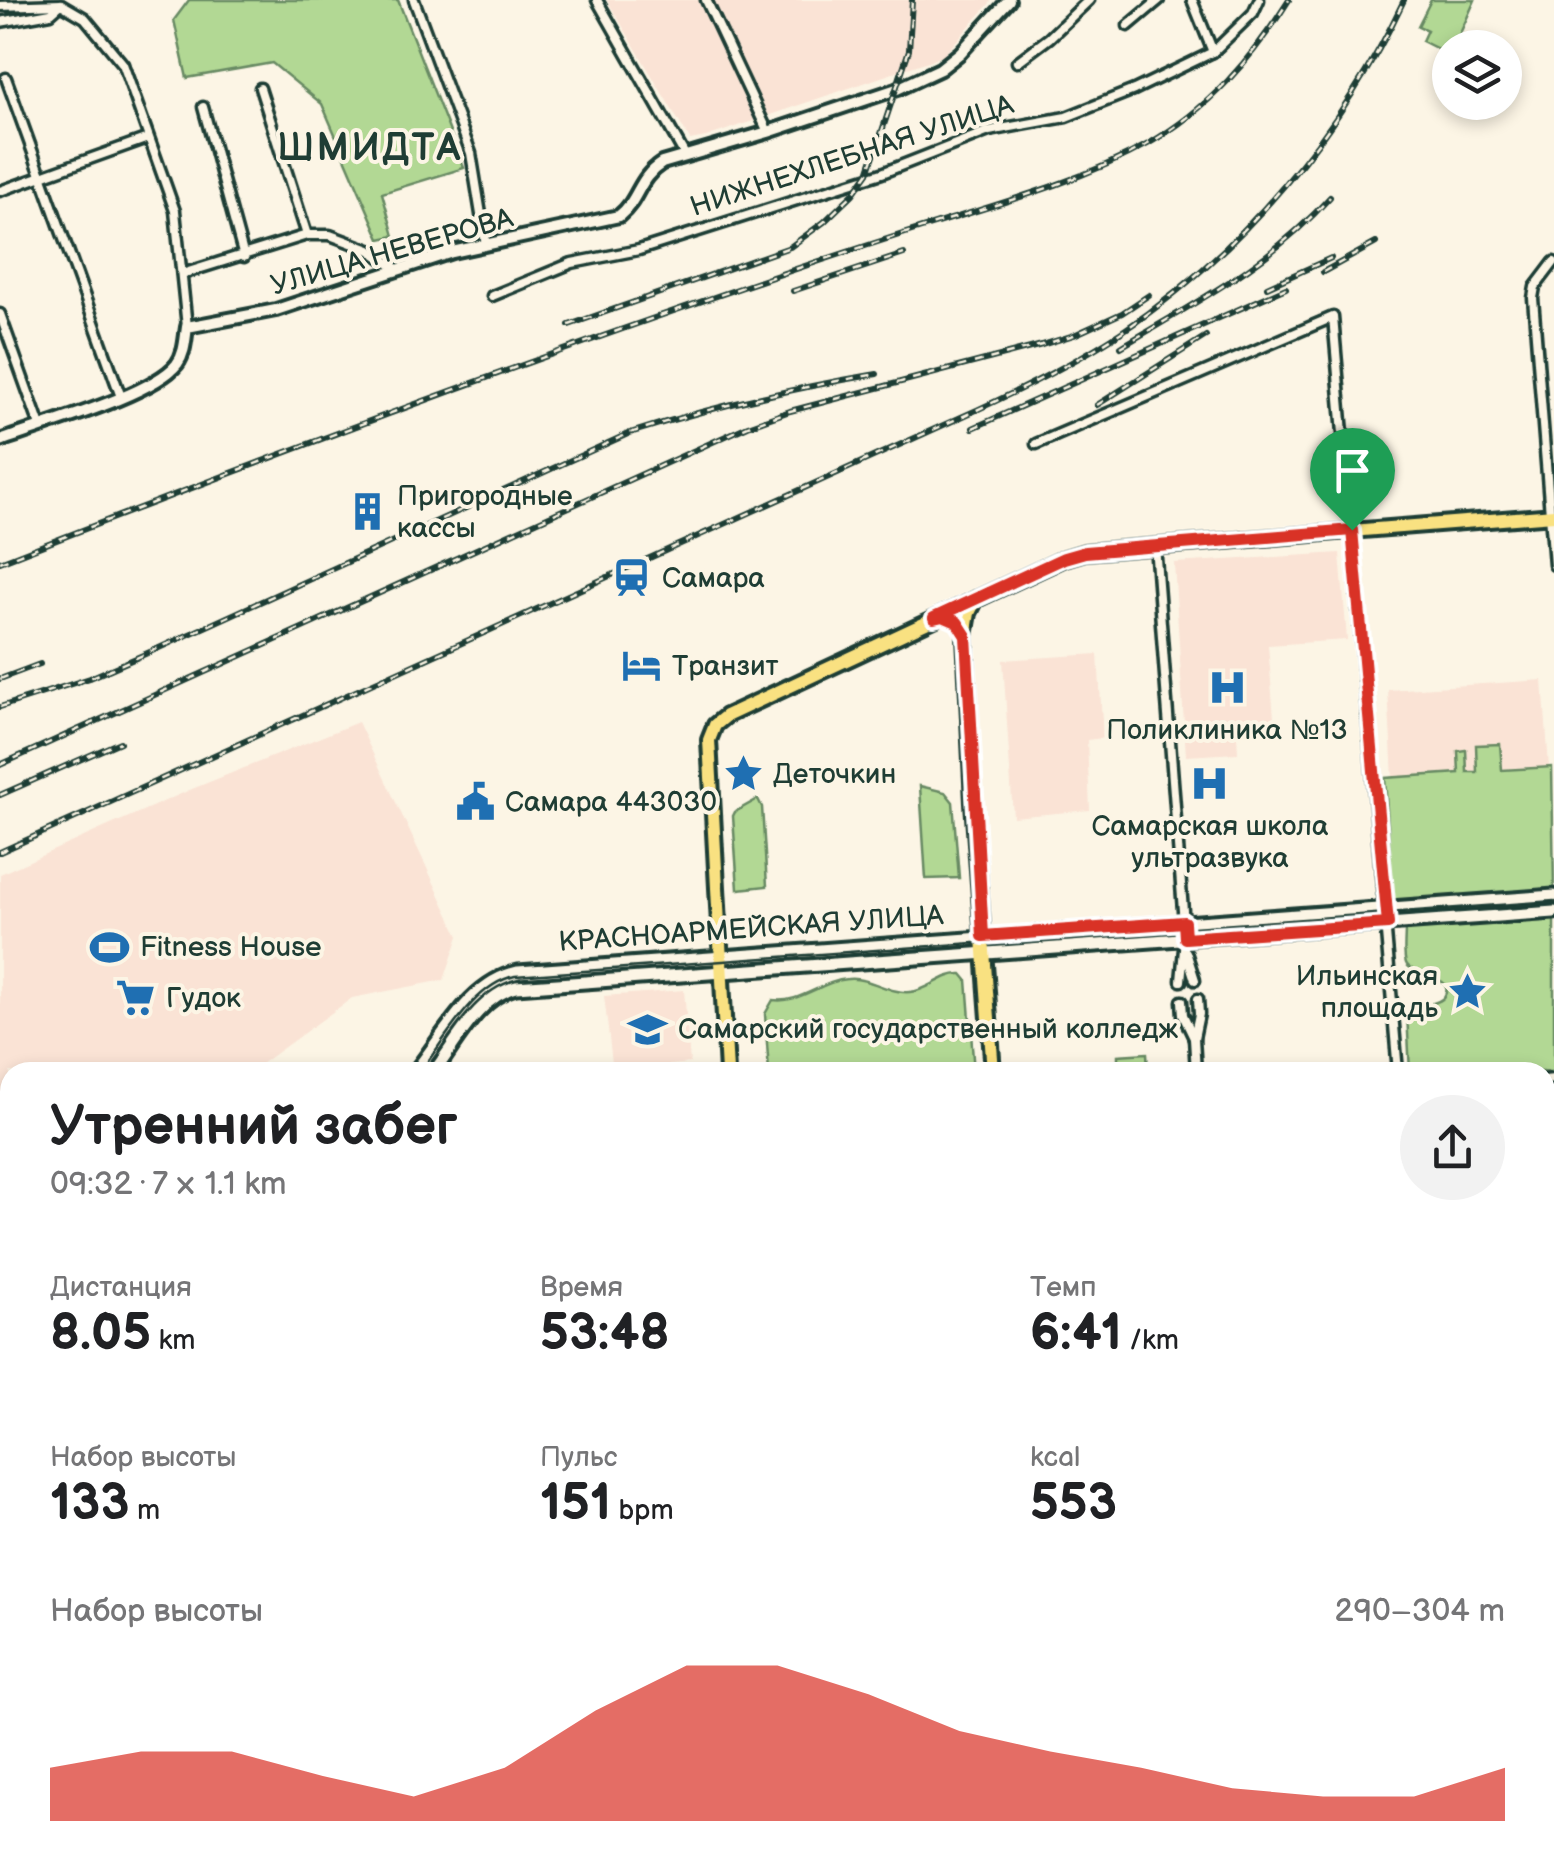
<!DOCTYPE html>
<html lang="ru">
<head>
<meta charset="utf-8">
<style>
	:root { --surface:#fff; --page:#f2f2f2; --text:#202124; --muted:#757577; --accent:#d93025 }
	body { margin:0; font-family:"Balsamiq Sans",sans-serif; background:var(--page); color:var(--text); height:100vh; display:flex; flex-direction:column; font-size:38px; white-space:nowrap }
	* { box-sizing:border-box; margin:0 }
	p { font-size:32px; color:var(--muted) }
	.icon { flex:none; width:55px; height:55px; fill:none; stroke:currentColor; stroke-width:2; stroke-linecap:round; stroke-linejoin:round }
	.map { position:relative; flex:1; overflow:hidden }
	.side { position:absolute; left:0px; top:1062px; width:1555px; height:812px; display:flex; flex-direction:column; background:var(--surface); border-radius:30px 30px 0 0; box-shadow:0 5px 15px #0003 }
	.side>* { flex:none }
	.controls { position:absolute; left:1432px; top:30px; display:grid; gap:20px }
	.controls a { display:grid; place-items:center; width:90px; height:90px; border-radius:50%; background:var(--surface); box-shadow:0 5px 15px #0003; font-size:50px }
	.pin { position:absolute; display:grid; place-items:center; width:85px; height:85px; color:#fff; margin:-102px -42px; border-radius:50% 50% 50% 0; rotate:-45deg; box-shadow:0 0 10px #0007 }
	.pin .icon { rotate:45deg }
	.round { display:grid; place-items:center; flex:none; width:105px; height:105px; border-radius:52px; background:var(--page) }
	.summary { display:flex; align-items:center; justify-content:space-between; height:170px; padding:0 50px }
	h1 { font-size:55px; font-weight:700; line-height:75px }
	.metrics { display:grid; grid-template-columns:repeat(3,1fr); gap:15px; height:170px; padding:10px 50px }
	.metrics div { display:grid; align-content:center }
	.metrics b { font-size:50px; font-weight:700 }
	.metrics small { font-size:28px; font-weight:400 }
	.metrics p { font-size:28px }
	.chart { height:280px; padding:20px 50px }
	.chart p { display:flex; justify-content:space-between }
	.chart svg { width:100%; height:180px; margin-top:10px; fill:var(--accent); opacity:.7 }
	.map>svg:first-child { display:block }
	.built { fill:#fae3d5 }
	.green { fill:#b2d894; stroke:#688a64; stroke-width:2.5 }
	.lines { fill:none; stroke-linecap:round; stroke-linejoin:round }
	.minor-tunnel { stroke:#d0d0c2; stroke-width:8; stroke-dasharray:8 4; stroke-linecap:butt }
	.minor-casing { stroke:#1f3d34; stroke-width:15 }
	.tertiary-casing { stroke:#1f3d34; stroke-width:18 }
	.secondary-casing { stroke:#1f3d34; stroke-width:19 }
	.primary-casing { stroke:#1f3d34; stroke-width:20 }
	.minor { stroke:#fcf5e5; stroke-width:8 }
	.tertiary { stroke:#fcf5e5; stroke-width:10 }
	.secondary { stroke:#fcf5e5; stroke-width:11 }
	.primary { stroke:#f9e181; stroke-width:12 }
	.tram { stroke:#1f3d34; stroke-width:2.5 }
	.rail-casing { stroke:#1f3d34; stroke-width:6 }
	.rail { stroke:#fcf5e5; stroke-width:2.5; stroke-dasharray:8; stroke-linecap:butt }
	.route-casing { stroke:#fff; stroke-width:20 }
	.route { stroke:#d93025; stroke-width:12 }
	.labels { text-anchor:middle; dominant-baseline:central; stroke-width:8; stroke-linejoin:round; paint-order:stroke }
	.street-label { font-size:28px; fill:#1f3d34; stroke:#fcf5e5 }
	.poi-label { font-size:28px; fill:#1f3d34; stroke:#fcf5e5; text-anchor:start }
	.district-label { font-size:38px; font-weight:bold; letter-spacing:2.5px; fill:#1f3d34; stroke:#fcf5e5 }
</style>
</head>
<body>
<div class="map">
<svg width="1554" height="1873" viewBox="0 0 1554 1873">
	<rect width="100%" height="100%" fill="#fcf5e5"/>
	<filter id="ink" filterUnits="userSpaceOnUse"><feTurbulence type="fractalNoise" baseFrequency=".01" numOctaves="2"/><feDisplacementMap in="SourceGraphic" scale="20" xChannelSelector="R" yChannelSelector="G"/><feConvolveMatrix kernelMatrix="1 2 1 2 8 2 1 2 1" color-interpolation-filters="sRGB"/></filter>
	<g filter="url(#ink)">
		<g class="built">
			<path d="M607,0H990L991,2L943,56L706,137L690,140Z"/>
			<path d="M1340,553L1347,640L1268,645L1275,730L1237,734L1238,753L1186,756L1174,563Z"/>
			<path d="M1098,654L1103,738L1087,740L1090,810L1013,817L1003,660Z"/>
			<path d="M1543,680L1549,768L1393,778L1388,690Z"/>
			<path d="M358,722L459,936L444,980L352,998L250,1072H10V1202L0,1204V874L192,789Z"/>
			<path d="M684,990L690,1063L613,1071L604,996Z"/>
			<path d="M268,1865V1873H74L84,1867Z"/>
		</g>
		<g class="green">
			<path d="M189,0H398L464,168L382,193L394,236L380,239L322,104L272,63L187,78L174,20Z"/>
			<path d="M1431,0H1475L1454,47L1450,48V55L1422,41L1427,30L1418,26Z"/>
			<path d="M1500,744L1502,770L1552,767L1554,889L1393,903L1385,778L1459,773L1458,751L1466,750L1467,772H1477L1476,745Z"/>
			<path d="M920,786L945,792L953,802L959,878L926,879Z"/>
			<path d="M758,799L762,807L767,886L738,889L733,816L735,812Z"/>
			<path d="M1554,918V1072H1410L1407,1013C1418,1004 1439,1005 1444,997C1458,975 1411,976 1406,963C1403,955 1405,939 1405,930Z"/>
			<path d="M962,974L967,980L974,1072H769L765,1014L773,1000C800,1004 821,981 848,979C870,977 889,994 910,992C929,991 943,973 962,974Z"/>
			<path d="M1147,1053L1148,1072H1096L1095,1065L1118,1063V1055Z"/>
			<path d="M789,1865H1020L1021,1873H789Z"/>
		</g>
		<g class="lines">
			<g class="minor-tunnel">
				<path d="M1195,980L1198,999"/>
				<path d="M1181,981L1182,1001"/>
			</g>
			<defs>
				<g id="minor">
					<path d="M414,0L471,153L486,245"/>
					<path d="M597,0L685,155"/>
					<path d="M706,0L768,132"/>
					<path d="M1192,0L1213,52"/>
					<path d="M0,6L61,4L85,18L123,64L175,211L187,327"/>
					<path d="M0,22L51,13L61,4"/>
					<path d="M1128,26L1159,0"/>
					<path d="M1017,62L1049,38L1089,0"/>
					<path d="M6,78L121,397"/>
					<path d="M260,88L307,235"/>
					<path d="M203,107L244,257"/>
					<path d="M0,191L148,138"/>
					<path d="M1554,262L1535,287L1533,298L1554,565"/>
					<path d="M182,274L307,235H330L370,250L397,269"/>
					<path d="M492,296L572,263L639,250L882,173L989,131L1066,117L1134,90L1213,52L1253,13L1259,0"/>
					<path d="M0,314L40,426"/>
					<path d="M1036,444L1333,317L1398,1072"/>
					<path d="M1155,545L1184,924"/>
					<path d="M1186,952L1195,980"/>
					<path d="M1181,981L1185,938"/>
					<path d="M1182,1001L1183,1015L1194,1038"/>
					<path d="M1196,1072L1194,1038L1199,1014L1198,999"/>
					<path d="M1545,1080L1554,1079"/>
					<path d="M1545,1241H1554"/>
					<path d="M0,1405L10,1426"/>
					<path d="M0,1686L10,1685"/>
					<path d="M0,1865L10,1864"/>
					<path d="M282,1865V1873"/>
					<path d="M1243,1865L1244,1873"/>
					<path d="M1440,1865V1873"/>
					<path d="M586,1873L594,1865"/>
					<path d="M627,1873L635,1865"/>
				</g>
				<path id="tertiary" d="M0,441C40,426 153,395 177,364C185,353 185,340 187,327L276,310L452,252L619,216C640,199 637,179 662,163L768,132L897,89L940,69L960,53L1009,0"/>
				<g id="secondary">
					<path d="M415,1072C444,1036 470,982 518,972L1554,896"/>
					<path d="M434,1072C456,1043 479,996 516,987L1554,912"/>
					<path d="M0,1566L10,1565"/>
					<path d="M0,1580H10"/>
					<path d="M1545,1582H1554"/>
				</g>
				<g id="primary">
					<path d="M976,599L969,613L965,636L973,803L993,1072"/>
					<path d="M727,1072L709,740L715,725L726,716L1065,558L1085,552L1554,515"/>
					<path d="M775,1865V1873"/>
					<path d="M1044,1865L1045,1873"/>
				</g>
			</defs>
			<use href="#minor" class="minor-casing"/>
			<use href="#tertiary" class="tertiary-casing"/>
			<use href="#secondary" class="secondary-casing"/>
			<use href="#primary" class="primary-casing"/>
			<use href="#minor" class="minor"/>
			<use href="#tertiary" class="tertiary"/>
			<use href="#secondary" class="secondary"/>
			<use href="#primary" class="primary"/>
			<g class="tram">
				<path d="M420,1072C445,1040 474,984 515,976L1554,901"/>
				<path d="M0,1577H10"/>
			</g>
			<defs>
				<g id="rail">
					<path d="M1323,272L1376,243"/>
					<path d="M1267,287L1331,258"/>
					<path d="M793,291L904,254"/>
					<path d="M569,325L790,247L824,222L853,194L868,173L909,50L912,0"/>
					<path d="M1121,347C1196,302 1272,263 1330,197"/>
					<path d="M1097,405L1206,336"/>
					<path d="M973,428L1286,288"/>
					<path d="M0,562C246,466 493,373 743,287C810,264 876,242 944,221C1012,200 1085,179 1148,144C1209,109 1252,59 1289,0"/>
					<path d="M0,679L40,664"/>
					<path d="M0,707L90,678L159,648L630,433C711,407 794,388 877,374"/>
					<path d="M0,765L748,426L790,411L1042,345L1074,335L1122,313L1149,295"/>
					<path d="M0,795L120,742"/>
					<path d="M0,852L959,418C1015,393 1069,366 1120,333C1241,253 1343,130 1404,0"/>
				</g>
			</defs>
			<use href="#rail" class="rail-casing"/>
			<use href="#rail" class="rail"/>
		</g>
	</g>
	<g class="lines" filter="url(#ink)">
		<defs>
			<path id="route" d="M1352,530L1388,924L1185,938L1184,922L983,936L966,636L957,622L943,616L934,618L1064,558L1085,552Z"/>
		</defs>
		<use href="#route" class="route-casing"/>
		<use href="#route" class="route"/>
	</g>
	<defs>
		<symbol id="building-bare" viewBox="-9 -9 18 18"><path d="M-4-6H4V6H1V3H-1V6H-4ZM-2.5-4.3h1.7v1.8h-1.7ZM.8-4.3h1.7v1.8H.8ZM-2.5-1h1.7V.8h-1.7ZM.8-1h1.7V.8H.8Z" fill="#1f6fb2" stroke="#fcf5e5" stroke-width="2.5" paint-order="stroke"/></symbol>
		<symbol id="station-bare" viewBox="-9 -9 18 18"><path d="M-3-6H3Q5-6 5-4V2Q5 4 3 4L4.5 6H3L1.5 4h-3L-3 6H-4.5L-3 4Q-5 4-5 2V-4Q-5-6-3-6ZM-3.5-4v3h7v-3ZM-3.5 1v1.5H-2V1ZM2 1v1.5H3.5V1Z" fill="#1f6fb2" stroke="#fcf5e5" stroke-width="2.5" paint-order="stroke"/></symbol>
		<symbol id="hotel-bare" viewBox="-9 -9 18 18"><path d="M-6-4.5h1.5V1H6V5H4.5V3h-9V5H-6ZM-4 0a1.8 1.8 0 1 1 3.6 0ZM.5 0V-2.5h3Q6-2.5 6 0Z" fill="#1f6fb2" stroke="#fcf5e5" stroke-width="2.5" paint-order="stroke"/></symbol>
		<symbol id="hospital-bare" viewBox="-9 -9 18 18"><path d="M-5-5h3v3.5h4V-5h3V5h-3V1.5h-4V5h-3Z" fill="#1f6fb2" stroke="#fcf5e5" stroke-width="2.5" paint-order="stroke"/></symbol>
		<symbol id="sight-bare" viewBox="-9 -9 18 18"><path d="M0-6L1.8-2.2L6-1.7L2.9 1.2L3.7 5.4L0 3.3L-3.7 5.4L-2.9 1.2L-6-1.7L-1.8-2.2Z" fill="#1f6fb2" stroke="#fcf5e5" stroke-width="2.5" paint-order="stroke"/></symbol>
		<symbol id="civic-bare" viewBox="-9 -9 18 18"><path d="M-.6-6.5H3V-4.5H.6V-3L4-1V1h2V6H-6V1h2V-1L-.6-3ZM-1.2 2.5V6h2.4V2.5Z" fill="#1f6fb2" stroke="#fcf5e5" stroke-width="2.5" paint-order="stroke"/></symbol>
		<symbol id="stadium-bare" viewBox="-9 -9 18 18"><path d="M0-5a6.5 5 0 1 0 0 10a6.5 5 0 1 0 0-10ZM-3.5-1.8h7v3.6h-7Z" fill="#1f6fb2" stroke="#fcf5e5" stroke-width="2.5" paint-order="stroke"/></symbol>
		<symbol id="supermarket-bare" viewBox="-9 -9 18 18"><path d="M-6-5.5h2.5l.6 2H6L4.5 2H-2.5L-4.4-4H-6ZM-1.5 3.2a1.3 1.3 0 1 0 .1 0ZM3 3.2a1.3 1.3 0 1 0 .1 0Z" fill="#1f6fb2" stroke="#fcf5e5" stroke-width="2.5" paint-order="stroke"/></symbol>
		<symbol id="university-bare" viewBox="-9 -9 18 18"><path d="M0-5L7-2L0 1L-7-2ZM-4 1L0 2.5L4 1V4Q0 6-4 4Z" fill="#1f6fb2" stroke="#fcf5e5" stroke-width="2.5" paint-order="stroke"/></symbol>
	</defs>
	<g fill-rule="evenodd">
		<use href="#building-bare" x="340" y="484" width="55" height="55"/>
		<use href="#station-bare" x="604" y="550" width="55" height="55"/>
		<use href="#hotel-bare" x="614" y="638" width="55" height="55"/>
		<use href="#hospital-bare" x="1200" y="660" width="55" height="55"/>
		<use href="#sight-bare" x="716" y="746" width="55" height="55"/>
		<use href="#hospital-bare" x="1182" y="756" width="55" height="55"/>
		<use href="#civic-bare" x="448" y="774" width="55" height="55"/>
		<use href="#stadium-bare" x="82" y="920" width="55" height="55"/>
		<use href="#sight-bare" x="1440" y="964" width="55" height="55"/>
		<use href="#supermarket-bare" x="108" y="970" width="55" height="55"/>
		<use href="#university-bare" x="620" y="1002" width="55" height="55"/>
	</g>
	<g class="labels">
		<g class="street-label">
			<text transform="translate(852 156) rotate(-18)">НИЖНЕХЛЕБНАЯ УЛИЦА</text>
			<text transform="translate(392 252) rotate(-16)">УЛИЦА НЕВЕРОВА</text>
			<text transform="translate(751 929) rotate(-4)">КРАСНОАРМЕЙСКАЯ УЛИЦА</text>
		</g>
		<g class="poi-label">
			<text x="397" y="496">Пригородные<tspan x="397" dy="32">кассы</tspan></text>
			<text x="662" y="578">Самара</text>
			<text x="672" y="666">Транзит</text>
			<text x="1227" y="730" text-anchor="middle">Поликлиника №13</text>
			<text x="773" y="774">Деточкин</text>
			<text x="505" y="802">Самара 443030</text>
			<text x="1210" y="826" text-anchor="middle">Самарская школа<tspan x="1210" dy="32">ультразвука</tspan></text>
			<text x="140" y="947">Fitness House</text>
			<text x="1438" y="976" text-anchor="end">Ильинская<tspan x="1438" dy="32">площадь</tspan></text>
			<text x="166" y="998">Гудок</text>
			<text x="678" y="1029">Самарский государственный колледж</text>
		</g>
		<g class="district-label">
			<text x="370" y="148">ШМИДТА</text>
		</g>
	</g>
</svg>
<div class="controls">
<a><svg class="icon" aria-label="layers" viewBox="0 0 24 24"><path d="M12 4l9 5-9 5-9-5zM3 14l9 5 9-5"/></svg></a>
</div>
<div class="pin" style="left:1352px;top:530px;background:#1e9e55"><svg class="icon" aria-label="arrive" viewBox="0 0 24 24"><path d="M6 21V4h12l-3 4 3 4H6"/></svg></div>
<section class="side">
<div class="summary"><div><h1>Утренний забег</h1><p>09:32 · 7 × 1.1 km</p></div><a class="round"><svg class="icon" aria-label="share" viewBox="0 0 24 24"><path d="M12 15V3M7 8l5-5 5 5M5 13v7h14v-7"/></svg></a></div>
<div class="metrics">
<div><p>Дистанция</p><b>8.05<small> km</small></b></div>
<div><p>Время</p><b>53:48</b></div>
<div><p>Темп</p><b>6:41<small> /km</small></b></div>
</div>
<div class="metrics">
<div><p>Набор высоты</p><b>133<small> m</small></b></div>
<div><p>Пульс</p><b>151<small> bpm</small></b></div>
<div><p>kcal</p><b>553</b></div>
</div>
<div class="chart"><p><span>Набор высоты</span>290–304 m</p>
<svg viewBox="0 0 160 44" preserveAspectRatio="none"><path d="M0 44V31L10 27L20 27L30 33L40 38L50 31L60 17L70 6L80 6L90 13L100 22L110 27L120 31L130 36L140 38L150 38L160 31V44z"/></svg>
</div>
</section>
</div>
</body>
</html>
